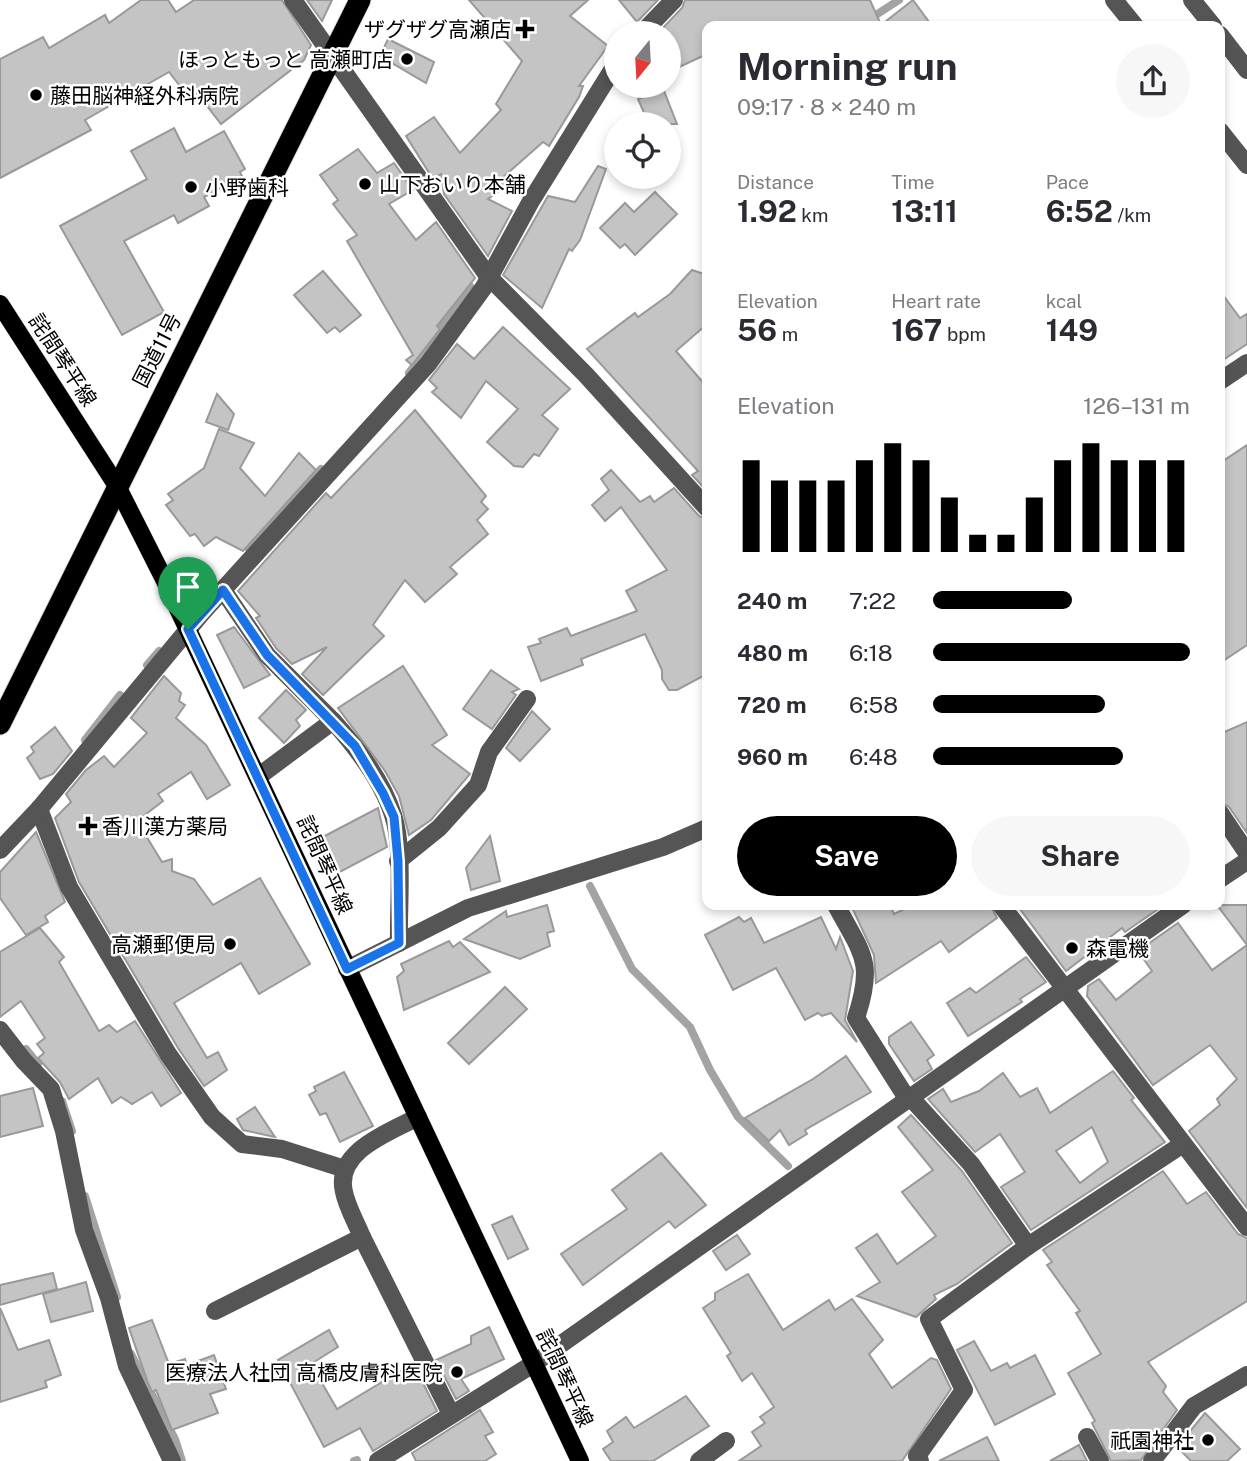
<!DOCTYPE html>
<html lang="en">
<head>
<meta charset="utf-8">
<style>
	:root { --surface:#fff; --page:#f7f7f7; --text:#2b2b33; --muted:#7c7c81; --accent:#000 }
	body { margin:0; font-family:"Public Sans","Noto Sans JP",sans-serif; background:var(--page); color:var(--text); height:100vh; display:flex; flex-direction:column; font-size:26px; white-space:nowrap }
	* { box-sizing:border-box; margin:0 }
	p { font-size:23px; color:var(--muted) }
	.icon { flex:none; width:38px; height:38px; fill:none; stroke:currentColor; stroke-width:2; stroke-linecap:round; stroke-linejoin:round }
	.map { position:relative; flex:1; overflow:hidden }
	.details { position:absolute; left:702px; top:21px; width:523px; height:889px; display:flex; flex-direction:column; background:var(--surface); border-radius:14px; box-shadow:0 4px 10px #0003 }
	.details>* { flex:none }
	.needle { width:46px; rotate:198deg }
	.tools { position:absolute; left:604px; top:21px; display:grid; gap:14px }
	.tools a { display:grid; place-items:center; width:77px; height:77px; border-radius:50%; background:var(--surface); box-shadow:0 4px 10px #0003; font-size:35px }
	.pin { position:absolute; display:grid; place-items:center; width:60px; height:60px; color:#fff; margin:-72px -30px; border-radius:50% 50% 50% 0; rotate:-45deg; box-shadow:0 0 7px #0007 }
	.pin .icon { rotate:45deg }
	.round { display:grid; place-items:center; flex:none; width:74px; height:74px; border-radius:37px; background:var(--page) }
	.headline { display:flex; align-items:center; justify-content:space-between; height:119px; padding:0 35px }
	h1 { font-size:38px; font-weight:700; line-height:52px }
	.metrics { display:grid; grid-template-columns:repeat(3,1fr); gap:10px; height:119px; padding:7px 35px }
	.metrics div { display:grid; align-content:center }
	.metrics b { font-size:30px; font-weight:700 }
	.metrics small { font-size:19px; font-weight:400 }
	.metrics p { font-size:19px }
	.chart { height:196px; padding:14px 35px }
	.chart p { display:flex; justify-content:space-between }
	.chart svg { width:100%; height:126px; margin-top:7px; stroke:var(--accent); stroke-width:6 }
	.button { display:flex; gap:14px; margin-top:auto; padding:14px 35px }
	.button a { flex:1; height:80px; border-radius:42px; background:var(--accent); color:#fff; font-size:28px; font-weight:700; line-height:80px; text-align:center }
	.button a+a { background:var(--page); color:var(--text) }
	ul { padding:0 35px; list-style:none; font-size:23px }
	li { display:grid; grid-template-columns:112px 84px 1fr; align-items:center; height:52px }
	li i { height:18px; border-radius:9px; background:var(--accent) }
	.map>svg:first-child { display:block }
	.lines { fill:none; stroke-linecap:round; stroke-linejoin:round }
	.stream { stroke:#a3a3a3; stroke-width:8 }
	.building { fill:#c4c4c4; stroke:#999; stroke-width:2; fill-rule:evenodd }
	.major-casing { stroke:#dbdbdb; stroke-width:19 }
	.highway-casing { stroke:#dbdbdb; stroke-width:23 }
	.minor { stroke:#555; stroke-width:18 }
	.major { stroke:#000; stroke-width:18 }
	.highway { stroke:#000; stroke-width:21 }
	.route-casing { stroke:#fff; stroke-width:14 }
	.route { stroke:#1a73e8; stroke-width:9 }
	.poi-dot { fill:#000; stroke:#fff; stroke-width:2.5 }
	.labels { text-anchor:middle; dominant-baseline:central; stroke-width:5; stroke-linejoin:round; paint-order:stroke }
	.poi-label { font-size:21px; fill:#000; stroke:#fff; text-anchor:end }
	.street-label { font-size:21px; fill:#000; stroke:#fff }
</style>
</head>
<body>
<div class="map">
<svg width="1247" height="1461" viewBox="0 0 1247 1461">
	<rect width="100%" height="100%" fill="#fff"/>
	<g class="lines">
		<g class="stream">
			<path d="M859,26L899,0"/>
			<path d="M409,373L470,286L464,279"/>
			<path d="M247,547L321,469"/>
			<path d="M147,665L159,651"/>
			<path d="M85,740L120,695"/>
			<path d="M590,886L632,969L690,1027L710,1070L738,1117L788,1166"/>
			<path d="M26,1049L38,1064"/>
			<path d="M62,1101L72,1131"/>
			<path d="M85,1196L117,1297"/>
			<path d="M131,1354L175,1439L182,1461"/>
			<path d="M354,1461L357,1460"/>
		</g>
	</g>
	<g class="building">
		<path d="M141,0H168L176,12L194,0H282L311,45L304,60L221,124L200,97L193,103L169,72L85,120L91,130L0,178V59L43,37L49,48L105,15L109,23Z"/>
		<path d="M307,0H332L322,21Z"/>
		<path d="M469,0H588L570,16L608,46L579,86H583L579,97L549,146L543,142L501,179L506,186L488,199L512,211L488,256L444,194L441,174L433,179L406,136L434,117L460,153L501,110L496,104L522,61Z"/>
		<path d="M619,0H658L637,22Z"/>
		<path d="M685,0H870L881,25L913,0L932,26H707V54L677,68L668,58V33H658L682,8Z"/>
		<path d="M388,39L434,62L426,83L380,56Z"/>
		<path d="M638,86H658L664,91L677,124H649L638,99L644,97Z"/>
		<path d="M174,128L186,152L224,131L245,169L240,172L242,176L204,197L209,206L178,223L174,215L124,241L164,312L122,335L60,226L147,179L131,151Z"/>
		<path d="M358,149L377,173L394,163L413,190L389,204L416,240L436,222L475,278L437,326L440,329L412,365L406,360L413,355L347,241L357,235L333,204L338,200L320,175Z"/>
		<path d="M598,166L606,169L580,240L572,251L569,249L542,308L503,275L548,196L575,202Z"/>
		<path d="M655,192L677,214L635,255L625,244L620,248L600,228L625,203L634,212Z"/>
		<path d="M692,270L707,275V324L676,351L707,387V491L692,475L698,471L587,349L635,313L638,317L670,294Z"/>
		<path d="M323,271L361,315L340,332L335,327L327,333L294,295Z"/>
		<path d="M1220,291L1240,318L1247,314V344L1220,362Z"/>
		<path d="M503,327L570,389L542,415L558,429L539,456L534,454L523,467L514,466L487,442L518,409L486,381L461,418L432,392L437,388L429,380L457,344L474,359Z"/>
		<path d="M217,394L234,414L228,430L206,422Z"/>
		<path d="M415,410L486,496L481,502L488,509L477,520L488,534L450,567L457,574L425,602L405,580L373,625L384,636L323,695L302,674L327,647L292,664L276,648L256,618L260,616L238,591L326,493L331,498Z"/>
		<path d="M219,429L254,443L240,468L265,496L299,453L316,470L243,551L216,537L204,546L195,534L190,536L166,505L173,500L168,494L204,468Z"/>
		<path d="M1247,445V645L1220,663V463Z"/>
		<path d="M611,470L640,502L650,496L654,502L674,488L699,516L707,519V674L677,690H669L662,679V670L645,634L581,659L583,665L541,681L528,647L541,643L539,639L567,628L571,636L637,611L626,591L667,570L621,507L605,521L592,505L609,490L601,479Z"/>
		<path d="M234,627L270,675L244,688L217,635Z"/>
		<path d="M403,666L447,735L432,745L470,774L431,820L409,835L399,796L385,771L338,708Z"/>
		<path d="M491,670L519,689L512,692L516,695L492,729L463,709Z"/>
		<path d="M164,676L181,693L179,701L185,705L176,718L206,745L230,785L207,799L191,772L158,794L163,801L137,821L162,862L172,859V871L194,879L213,905L260,878L310,964L259,994L241,963L174,1003L207,1058L218,1052L227,1070L204,1086L178,1048L79,882L55,818L71,802L66,794L86,770L104,756L114,767L147,733L131,718Z"/>
		<path d="M286,690L306,710L296,720L300,726L284,743L259,718Z"/>
		<path d="M532,711L550,729L520,761L506,748Z"/>
		<path d="M1247,722V833L1229,807L1220,802V734Z"/>
		<path d="M55,727L72,751L53,774L40,779L27,758L34,752L31,747Z"/>
		<path d="M378,808L387,847L338,873L319,839Z"/>
		<path d="M36,832L65,902L45,916L48,922L26,935L0,898V872Z"/>
		<path d="M490,836L500,881L471,890L466,868Z"/>
		<path d="M547,905L554,931L547,933L550,946L520,959L464,939L506,911L507,917Z"/>
		<path d="M851,905H890L894,914L913,905H990L997,918L949,952L941,941L876,983L874,955Z"/>
		<path d="M1017,905H1164L1125,932L1122,928L1066,971Z"/>
		<path d="M1217,905H1247V1208L1189,1131L1220,1105L1217,1099L1237,1079L1210,1045L1153,1085L1087,996L1088,986L1099,979L1116,1000L1152,971L1138,951L1178,923L1212,970L1247,945Z"/>
		<path d="M739,917L744,922L751,918L764,943L821,917L836,949L840,937L853,971L845,1020L857,1042L831,1013L822,1016L818,1013L805,1020L776,968L733,990L705,935Z"/>
		<path d="M40,928L64,957L59,962L99,1031L109,1025L117,1032L135,1021L181,1093L161,1106L152,1092L132,1104L121,1097L112,1103L98,1078L69,1099L60,1082L38,1058L44,1053L37,1044L45,1038L21,1001L0,1017V952Z"/>
		<path d="M449,941L453,947L460,942L490,972L404,1010L397,977L404,971L401,964Z"/>
		<path d="M1026,957L1046,982L1020,999L1022,1002L968,1036L947,1003L970,988L976,993Z"/>
		<path d="M505,987L527,1009L469,1064L448,1043Z"/>
		<path d="M911,1022L934,1055L927,1060L932,1069L914,1081L889,1044V1037Z"/>
		<path d="M846,1056L871,1092L805,1130L807,1134L789,1145L780,1130L769,1141L745,1118L813,1079Z"/>
		<path d="M1113,1071L1134,1098L1131,1100L1165,1142L1031,1230L1001,1187L1025,1172L1000,1134L975,1152L928,1099L943,1089L951,1102L979,1091L1003,1073L1020,1097L1037,1088L1050,1113ZM1092,1127L1108,1162L1080,1183L1056,1151Z"/>
		<path d="M344,1072L373,1126L340,1142L326,1113L320,1115L309,1095L316,1091L314,1087Z"/>
		<path d="M33,1088L43,1126L0,1137V1096Z"/>
		<path d="M255,1107L275,1137L243,1130L237,1119Z"/>
		<path d="M911,1115L962,1171L1012,1243L957,1284L934,1295L936,1299L916,1317L857,1296L880,1282L856,1248L877,1234L897,1264L936,1236L902,1192L933,1170L898,1127Z"/>
		<path d="M661,1153L706,1205L675,1228L669,1221L583,1285L561,1254L627,1209L612,1190Z"/>
		<path d="M1163,1171L1187,1204L1206,1192L1238,1234L1247,1238V1301L1148,1362L1166,1386L1163,1392L1177,1410L1141,1460L1111,1461L1092,1423L1095,1421L1068,1373L1101,1354L1076,1313L1080,1311L1047,1265L1052,1262L1043,1250Z"/>
		<path d="M512,1216L528,1249L508,1259L492,1225Z"/>
		<path d="M737,1235L750,1254L726,1270L713,1251Z"/>
		<path d="M53,1273L57,1289L0,1305V1285Z"/>
		<path d="M748,1274L783,1330L829,1300L835,1310L852,1299L883,1340L869,1354L892,1388L931,1358L937,1360L951,1389L902,1461H739L761,1446L752,1432L765,1423L760,1417L774,1407L752,1373L742,1381L727,1356L731,1353L703,1308L715,1300V1293Z"/>
		<path d="M86,1282L93,1311L51,1322L43,1294Z"/>
		<path d="M0,1308L18,1350L49,1340L61,1375L45,1381L47,1387L0,1402Z"/>
		<path d="M152,1320L169,1364L185,1359L187,1365L214,1355L226,1389L210,1394L218,1413L172,1430L156,1390L152,1392L148,1383L129,1328Z"/>
		<path d="M489,1327L504,1359L461,1379L469,1391L456,1399L436,1360L471,1344V1336Z"/>
		<path d="M329,1330L338,1347L311,1364L337,1409L410,1365L413,1370L416,1369L437,1411L373,1451L360,1428L324,1447L278,1360Z"/>
		<path d="M974,1341L991,1371L1007,1363L1010,1368L1035,1355L1055,1394L995,1425L957,1350Z"/>
		<path d="M686,1396L709,1426L653,1461H611L603,1449L613,1442L607,1431L626,1417L634,1428Z"/>
		<path d="M480,1410L493,1432L485,1436L496,1454L485,1461H416L412,1453Z"/>
		<path d="M1205,1413L1240,1449L1227,1461H1191L1177,1447Z"/>
		<path d="M987,1437L999,1461H939Z"/>
		<path d="M1079,1445L1087,1461H1050Z"/>
	</g>
	<g class="lines">
		<defs>
			<path id="major" d="M0,304L117,486L164,579L580,1461"/>
			<path id="highway" d="M0,724L360,0"/>
		</defs>
		<use href="#major" class="major-casing"/>
		<use href="#highway" class="highway-casing"/>
		<g class="minor">
			<path d="M293,0L488,276L586,375L707,508"/>
			<path d="M1114,0L1135,26"/>
			<path d="M1192,0L1213,26"/>
			<path d="M642,33L674,0"/>
			<path d="M1220,35L1247,70"/>
			<path d="M1220,131L1247,165"/>
			<path d="M1220,381L1247,363"/>
			<path d="M223,590L267,655L333,721L259,776"/>
			<path d="M333,721C357,748 382,780 393,815C404,847 398,908 399,943"/>
			<path d="M39,809L69,887L168,1054L212,1117L242,1144L282,1149L345,1169"/>
			<path d="M1220,813L1247,853"/>
			<path d="M0,850L39,809L201,614L428,364L484,287L531,201L616,64"/>
			<path d="M398,861L439,828L478,785L489,752L527,699"/>
			<path d="M1220,879L1247,861"/>
			<path d="M836,905C862,954 875,961 856,1018L908,1100"/>
			<path d="M1001,905L1247,1227"/>
			<path d="M347,969L468,908L663,847L707,828"/>
			<path d="M0,1030L24,1061L51,1089L64,1131L84,1230L109,1298L127,1366L172,1461"/>
			<path d="M911,1098L971,1164L1028,1246"/>
			<path d="M362,1237L451,1414"/>
			<path d="M215,1311L362,1237C356,1222 347,1207 344,1192C334,1151 390,1132 418,1117"/>
			<path d="M1087,1437L1100,1461"/>
			<path d="M378,1461L533,1364L1183,905"/>
			<path d="M699,1461L726,1441"/>
			<path d="M920,1461L917,1456L964,1390L929,1319L1028,1246L1183,1144"/>
			<path d="M1152,1461L1194,1406L1247,1375"/>
		</g>
		<use href="#major" class="major"/>
		<use href="#highway" class="highway"/>
	</g>
	<g class="lines">
		<defs>
			<path id="route" d="M223,590L267,655L355,746L383,793L394,817L398,861L399,943L347,969L188,629Z"/>
		</defs>
		<use href="#route" class="route-casing"/>
		<use href="#route" class="route"/>
	</g>
	<g class="poi-dot">
		<path d="M521.5 18.5h7v7h7v7h-7v7h-7v-7h-7v-7h7z"/>
		<circle cx="407" cy="59" r="7"/>
		<circle cx="36" cy="95" r="7"/>
		<circle cx="365" cy="184" r="7"/>
		<circle cx="191" cy="187" r="7"/>
		<path d="M84.5 815.5h7v7h7v7h-7v7h-7v-7h-7v-7h7z"/>
		<circle cx="230" cy="944" r="7"/>
		<circle cx="1072" cy="948" r="7"/>
		<circle cx="457" cy="1372" r="7"/>
		<circle cx="1208" cy="1440" r="7"/>
	</g>
	<g class="labels">
		<g class="poi-label">
			<text x="511" y="29">ザグザグ高瀬店</text>
			<text x="393" y="59">ほっともっと 高瀬町店</text>
			<text x="50" y="95" text-anchor="start">藤田脳神経外科病院</text>
			<text x="379" y="184" text-anchor="start">山下おいり本舗</text>
			<text x="205" y="187" text-anchor="start">小野歯科</text>
			<text x="102" y="826" text-anchor="start">香川漢方薬局</text>
			<text x="216" y="944">高瀬郵便局</text>
			<text x="1086" y="948" text-anchor="start">森電機</text>
			<text x="443" y="1372">医療法人社団 高橋皮膚科医院</text>
			<text x="1194" y="1440">祇園神社</text>
		</g>
		<g class="street-label">
			<text transform="translate(157 350) rotate(-63)">国道11号</text>
			<text transform="translate(63 360) rotate(57)">詫間琴平線</text>
			<text transform="translate(325 865) rotate(66)">詫間琴平線</text>
			<text transform="translate(565 1378) rotate(65)">詫間琴平線</text>
		</g>
	</g>
</svg>
<div class="tools">
<a><svg class="needle" viewBox="-14 -14 28 28"><path d="M0-13l5 13h-10z" fill="#e53935"/><path d="M0 13l5-13h-10z" fill="#7c7c81"/></svg></a>
<a><svg class="icon" aria-label="locate" viewBox="0 0 24 24"><circle cx="12" cy="12" r="6"/><path d="M12 2v4M12 18v4M2 12h4M18 12h4"/></svg></a>
</div>
<div class="pin" style="left:188px;top:629px;background:#1e9e55"><svg class="icon" aria-label="arrive" viewBox="0 0 24 24"><path d="M6 21V4h12l-3 4 3 4H6"/></svg></div>
<section class="details">
<div class="headline"><div><h1>Morning run</h1><p>09:17 · 8 × 240 m</p></div><a class="round"><svg class="icon" aria-label="share" viewBox="0 0 24 24"><path d="M12 15V3M7 8l5-5 5 5M5 13v7h14v-7"/></svg></a></div>
<div class="metrics">
<div><p>Distance</p><b>1.92<small> km</small></b></div>
<div><p>Time</p><b>13:11</b></div>
<div><p>Pace</p><b>6:52<small> /km</small></b></div>
</div>
<div class="metrics">
<div><p>Elevation</p><b>56<small> m</small></b></div>
<div><p>Heart rate</p><b>167<small> bpm</small></b></div>
<div><p>kcal</p><b>149</b></div>
</div>
<div class="chart"><p><span>Elevation</span>126–131 m</p>
<svg viewBox="0 0 160 44" preserveAspectRatio="none"><path d="M5 44V12M15 44V19M25 44V19M35 44V19M45 44V12M55 44V6M65 44V12M75 44V25M85 44V38M95 44V38M105 44V25M115 44V12M125 44V6M135 44V12M145 44V12M155 44V12"/></svg>
</div>
<ul>
<li><b>240 m</b>7:22<i style="width:54%"></i></li>
<li><b>480 m</b>6:18<i style="width:100%"></i></li>
<li><b>720 m</b>6:58<i style="width:67%"></i></li>
<li><b>960 m</b>6:48<i style="width:74%"></i></li>
</ul>
<div class="button"><a>Save</a><a>Share</a></div>
</section>
</div>
</body>
</html>
